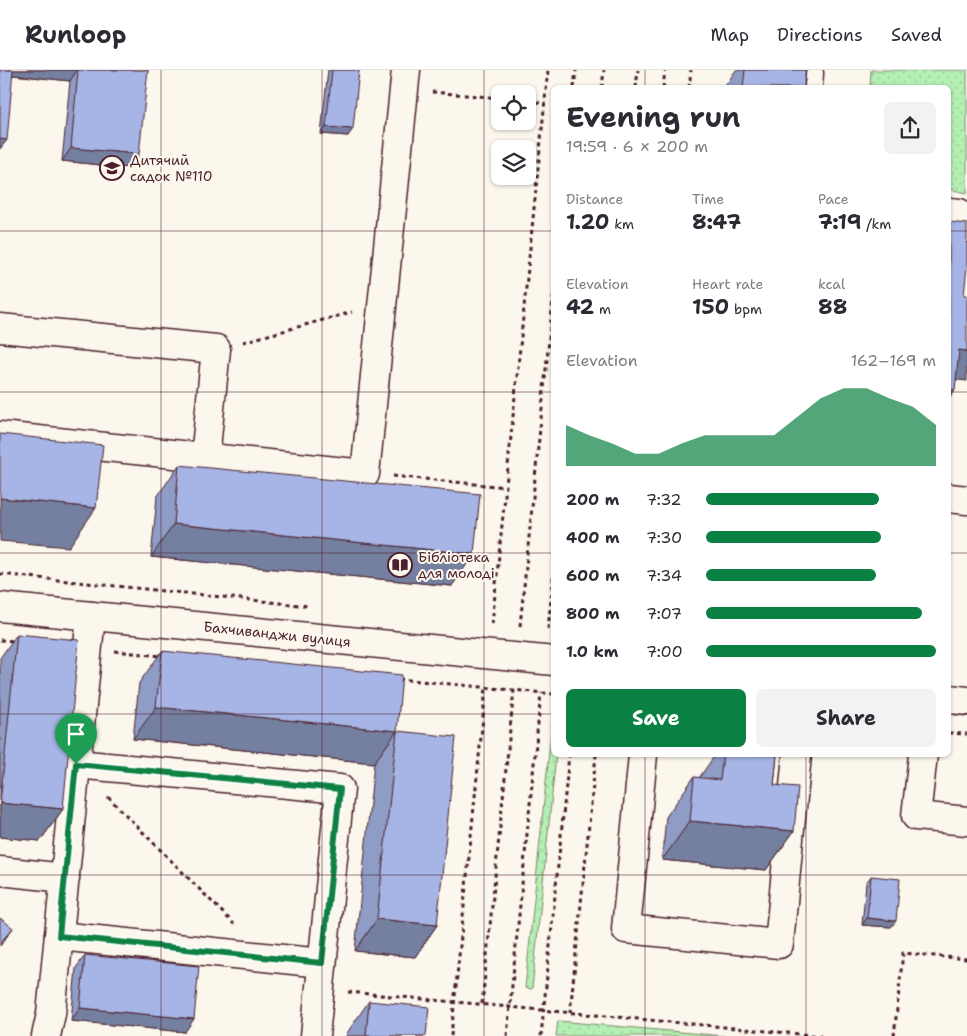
<!DOCTYPE html>
<html lang="en">
<head>
<meta charset="utf-8">
<style>
	:root { --surface:#fff; --page:#f2f2f3; --text:#2b2b33; --muted:#7c7c81; --line:#e1e1e2; --accent:#0b8043 }
	body { margin:0; font-family:"Shantell Sans",sans-serif; background:var(--page); color:var(--text); height:100vh; display:flex; flex-direction:column; font-size:19px; white-space:nowrap }
	* { box-sizing:border-box; margin:0 }
	p { font-size:16px; color:var(--muted) }
	.icon { flex:none; width:28px; height:28px; fill:none; stroke:currentColor; stroke-width:2; stroke-linecap:round; stroke-linejoin:round }
	.map { position:relative; flex:1; overflow:hidden }
	.sheet { position:absolute; left:551px; top:15px; width:400px; height:672px; display:flex; flex-direction:column; background:var(--surface); border-radius:8px; box-shadow:0 1px 4px #0004 }
	.sheet>* { flex:none }
	.fabs { position:absolute; left:491px; top:15px; display:grid; gap:10px }
	.fabs a { display:grid; place-items:center; width:45px; height:45px; border-radius:8px; background:var(--surface); box-shadow:0 1px 4px #0004; font-size:25px }
	.pin { position:absolute; display:grid; place-items:center; width:42px; height:42px; color:#fff; margin:-51px -21px; border-radius:50% 50% 50% 0; rotate:-45deg; box-shadow:0 0 5px #0007 }
	.pin .icon { rotate:45deg }
	.round { display:grid; place-items:center; flex:none; width:52px; height:52px; border-radius:8px; background:var(--page) }
	.summary { display:flex; align-items:center; justify-content:space-between; height:85px; padding:0 15px }
	h1 { font-size:28px; font-weight:700; line-height:38px }
	.metrics { display:grid; grid-template-columns:repeat(3,1fr); gap:8px; height:85px; padding:5px 15px }
	.metrics div { display:grid; align-content:center }
	.metrics b { font-size:21px; font-weight:700 }
	.metrics small { font-size:14px; font-weight:400 }
	.metrics p { font-size:14px }
	.chart { height:140px; padding:10px 15px }
	.chart p { display:flex; justify-content:space-between }
	.chart svg { width:100%; height:90px; margin-top:5px; fill:var(--accent); opacity:.7 }
	.primary-button { display:flex; gap:10px; margin-top:auto; padding:10px 15px }
	.primary-button a { flex:1; height:58px; border-radius:8px; background:var(--accent); color:#fff; font-size:20px; font-weight:700; line-height:58px; text-align:center }
	.primary-button a+a { background:var(--page); color:var(--text) }
	ul { padding:0 15px; list-style:none; font-size:16px }
	li { display:grid; grid-template-columns:80px 60px 1fr; align-items:center; height:38px }
	li i { height:12px; border-radius:6px; background:var(--accent) }
	header { display:flex; align-items:center; gap:30px; box-sizing:border-box; height:70px; padding:0 25px; background:var(--surface); border-bottom:1px solid var(--line) }
	header strong { font-size:24px }
	nav { display:flex; gap:28px; margin-inline-start:auto; font-size:18px }
	.map>svg:first-child { display:block }
	.grass { fill:url(#grass-dots); stroke:#7f876f }
	.lines { fill:none; stroke-linecap:round; stroke-linejoin:round }
	.minor-casing { stroke:#4a1f2b; stroke-width:31 }
	.path { stroke:#4a1f2b; stroke-width:3; stroke-dasharray:4 4; stroke-linecap:butt }
	.minor { stroke:#fbf7ec; stroke-width:28 }
	.wall { fill:#8f9cc5; stroke:#4a1f2b }
	.shaded-wall { fill:#747fa0; stroke:#4a1f2b }
	.building { fill:#a6b5e5; stroke:#4a1f2b }
	.route-casing { stroke:#fff; stroke-width:10 }
	.route { stroke:#0b8043; stroke-width:6 }
	.grid { fill:none; stroke:#4a1f2b; stroke-width:1; stroke-opacity:0.55 }
	.labels { text-anchor:middle; dominant-baseline:central; stroke-width:4; stroke-linejoin:round; paint-order:stroke }
	.poi-label { font-size:14px; fill:#4a1f2b; stroke:#fbf7ec; text-anchor:start }
	.street-label { font-size:14px; fill:#4a1f2b; stroke:#fbf7ec }
</style>
</head>
<body>
<header>
<strong>Runloop</strong>
<nav><a>Map</a><a>Directions</a><a>Saved</a></nav>
</header>
<div class="map">
<svg width="967" height="966" viewBox="0 0 967 966">
	<defs>
		<pattern id="grass-dots" width="8" height="8" patternUnits="userSpaceOnUse" patternTransform="scale(1.25)"><rect width="8" height="8" fill="#b4efb3"/><path d="M2 2h.1M6 6h.1" fill="none" stroke="#9ccc9a" stroke-width="1.8" stroke-linecap="round"/></pattern>
	</defs>
	<rect width="100%" height="100%" fill="#fbf7ec"/>
	<filter id="ink" filterUnits="userSpaceOnUse"><feTurbulence type="fractalNoise" baseFrequency=".02" numOctaves="2"/><feDisplacementMap in="SourceGraphic" scale="10" xChannelSelector="R" yChannelSelector="G"/><feConvolveMatrix kernelMatrix="1 2 1 2 8 2 1 2 1" color-interpolation-filters="sRGB"/></filter>
	<g filter="url(#ink)">
		<g class="grass">
			<path d="M871,0H967V123L949,119V18L870,17Z"/>
			<path d="M552,652H554V685H556L532,919L525,918Z"/>
			<path d="M558,951L725,966H556Z"/>
		</g>
		<g class="lines">
			<defs>
				<g id="minor">
					<path d="M808,18L809,3"/>
					<path d="M949,142L959,143L967,158"/>
					<path d="M0,258L216,279L205,388"/>
					<path d="M0,366L365,404L406,0"/>
					<path d="M949,428L967,430"/>
					<path d="M0,537L554,591"/>
					<path d="M949,629L967,631"/>
					<path d="M643,685L626,859L779,874L797,685"/>
					<path d="M923,685L916,746L967,751"/>
					<path d="M76,694L340,719L315,966"/>
					<path d="M0,801L65,808"/>
					<path d="M59,866L322,893"/>
					<path d="M46,966L51,944L91,546"/>
				</g>
			</defs>
			<use href="#minor" class="minor-casing"/>
			<g class="path">
				<path d="M574,18L576,0"/>
				<path d="M602,18L604,0"/>
				<path d="M636,18L638,0"/>
				<path d="M663,18L665,0"/>
				<path d="M689,18L691,0"/>
				<path d="M432,22L500,28"/>
				<path d="M528,31L545,33"/>
				<path d="M243,272L352,242"/>
				<path d="M393,406L506,417"/>
				<path d="M0,504L309,536"/>
				<path d="M492,554L548,0"/>
				<path d="M520,556L554,220"/>
				<path d="M548,559L554,501"/>
				<path d="M0,570L14,571"/>
				<path d="M115,581L161,586"/>
				<path d="M399,609L554,624"/>
				<path d="M949,663L967,664"/>
				<path d="M108,727L234,854"/>
				<path d="M348,922L821,966"/>
				<path d="M482,934L514,620"/>
				<path d="M570,943L596,685"/>
				<path d="M451,966L486,617"/>
				<path d="M507,966L541,623"/>
				<path d="M541,966L569,685"/>
				<path d="M894,966L903,883L967,889"/>
			</g>
			<use href="#minor" class="minor"/>
		</g>
		<g class="wall">
			<path d="M0,0H148L130,98L62,91L70,11L13,5Z"/>
			<path d="M328,0H359L348,66L321,64Z"/>
			<path d="M736,0H806L804,18H724Z"/>
			<path d="M179,395L452,516L151,487L157,427Z"/>
			<path d="M17,564L63,739L40,771L0,767V588Z"/>
			<path d="M162,581L397,661L437,855L415,887L355,881L374,693L133,669L139,613Z"/>
			<path d="M715,685H777L774,715L794,761L766,800L662,790L666,747L694,707L699,708Z"/>
			<path d="M871,806L891,857L862,855L866,813Z"/>
			<path d="M85,885L185,962L71,951L76,898Z"/>
			<path d="M369,931L426,966H346L347,963Z"/>
		</g>
		<g class="shaded-wall">
			<path d="M8,0H77L70,11L5,4Z"/>
			<path d="M326,57L353,59L348,66L321,64Z"/>
			<path d="M0,69L7,70L0,79Z"/>
			<path d="M71,78L139,84L130,98L62,91Z"/>
			<path d="M959,280L967,281V311L949,309Z"/>
			<path d="M949,319L955,320L949,328Z"/>
			<path d="M0,428L96,438L69,477L0,471Z"/>
			<path d="M174,454L474,484L452,516L151,487Z"/>
			<path d="M156,637L397,661L374,693L133,669Z"/>
			<path d="M0,733L63,739L40,771L0,767Z"/>
			<path d="M690,751L794,761L766,800L662,790Z"/>
			<path d="M867,848L896,851L891,857L862,855Z"/>
			<path d="M377,849L437,855L415,887L355,881Z"/>
			<path d="M13,858L0,876V873Z"/>
			<path d="M80,938L194,949L185,962L71,951Z"/>
		</g>
		<g class="building">
			<path d="M0,0H13L7,70L0,69Z"/>
			<path d="M78,0H148L139,84L71,78Z"/>
			<path d="M332,0H359L353,59L326,57Z"/>
			<path d="M745,0H806L804,18H743Z"/>
			<path d="M949,152L967,154V197L964,225H967V281L959,280L955,320L949,319Z"/>
			<path d="M0,364L103,375L96,438L0,428Z"/>
			<path d="M179,395L480,424L474,484L174,454Z"/>
			<path d="M17,564L79,570L63,739L0,733Z"/>
			<path d="M162,581L402,605L397,661L156,637Z"/>
			<path d="M397,661L456,667L437,855L377,849Z"/>
			<path d="M723,685H777L774,715L798,717L794,761L690,751L694,707L720,710Z"/>
			<path d="M871,806L900,809L896,851L867,848Z"/>
			<path d="M0,848L13,858L0,873Z"/>
			<path d="M85,885L199,896L194,949L80,938Z"/>
			<path d="M369,931L429,937L426,966H366Z"/>
		</g>
	</g>
	<g class="lines" filter="url(#ink)">
		<defs>
			<path id="route" d="M76,694L340,719L322,893L59,866Z"/>
		</defs>
		<use href="#route" class="route-casing"/>
		<use href="#route" class="route"/>
	</g>
	<path class="grid" d="M161,0V966M322,0V966M484,0V966M645,0V18M806,0V18M0,161H554M949,161H967M0,322H554M949,322H967M0,483H554M949,483H967M0,644H554M949,644H967M645,685V966M806,685V966M0,805H967"/>
	<defs>
		<symbol id="school-ring" viewBox="-11 -11 22 22"><circle r="9.5" fill="#fbf7ec" stroke="#4a1f2b" stroke-width="1.5"/><path d="M0-5L7-2L0 1L-7-2ZM-4 1L0 2.5L4 1V4Q0 6-4 4Z" fill="#4a1f2b"/></symbol>
		<symbol id="library-ring" viewBox="-11 -11 22 22"><circle r="9.5" fill="#fbf7ec" stroke="#4a1f2b" stroke-width="1.5"/><path d="M-6-4Q-3-5.5-.7-3.5V5Q-3 3-6 4ZM6-4Q3-5.5 .7-3.5V5Q3 3 6 4Z" fill="#4a1f2b"/></symbol>
	</defs>
	<g fill-rule="evenodd">
		<use href="#school-ring" x="98" y="84" width="28" height="28"/>
		<use href="#library-ring" x="386" y="481" width="28" height="28"/>
	</g>
	<g class="labels">
		<g class="poi-label">
			<text x="130" y="90">Дитячий<tspan x="130" dy="16">садок №110</tspan></text>
			<text x="418" y="487">Бібліотека<tspan x="418" dy="16">для молоді</tspan></text>
		</g>
		<g class="street-label">
			<text transform="translate(277 564) rotate(6)">Бахчиванджи вулиця</text>
		</g>
	</g>
</svg>
<div class="fabs">
<a><svg class="icon" aria-label="locate" viewBox="0 0 24 24"><circle cx="12" cy="12" r="6"/><path d="M12 2v4M12 18v4M2 12h4M18 12h4"/></svg></a>
<a><svg class="icon" aria-label="layers" viewBox="0 0 24 24"><path d="M12 4l9 5-9 5-9-5zM3 14l9 5 9-5"/></svg></a>
</div>
<div class="pin" style="left:76px;top:694px;background:#1e9e55"><svg class="icon" aria-label="arrive" viewBox="0 0 24 24"><path d="M6 21V4h12l-3 4 3 4H6"/></svg></div>
<section class="sheet">
<div class="summary"><div><h1>Evening run</h1><p>19:59 · 6 × 200 m</p></div><a class="round"><svg class="icon" aria-label="share" viewBox="0 0 24 24"><path d="M12 15V3M7 8l5-5 5 5M5 13v7h14v-7"/></svg></a></div>
<div class="metrics">
<div><p>Distance</p><b>1.20<small> km</small></b></div>
<div><p>Time</p><b>8:47</b></div>
<div><p>Pace</p><b>7:19<small> /km</small></b></div>
</div>
<div class="metrics">
<div><p>Elevation</p><b>42<small> m</small></b></div>
<div><p>Heart rate</p><b>150<small> bpm</small></b></div>
<div><p>kcal</p><b>88</b></div>
</div>
<div class="chart"><p><span>Elevation</span>162–169 m</p>
<svg viewBox="0 0 160 44" preserveAspectRatio="none"><path d="M0 44V24L10 29L20 33L30 38L40 38L50 33L60 29L70 29L80 29L90 29L100 20L110 11L120 6L130 6L140 11L150 15L160 24V44z"/></svg>
</div>
<ul>
<li><b>200 m</b>7:32<i style="width:75%"></i></li>
<li><b>400 m</b>7:30<i style="width:76%"></i></li>
<li><b>600 m</b>7:34<i style="width:74%"></i></li>
<li><b>800 m</b>7:07<i style="width:94%"></i></li>
<li><b>1.0 km</b>7:00<i style="width:100%"></i></li>
</ul>
<div class="primary-button"><a>Save</a><a>Share</a></div>
</section>
</div>
</body>
</html>
